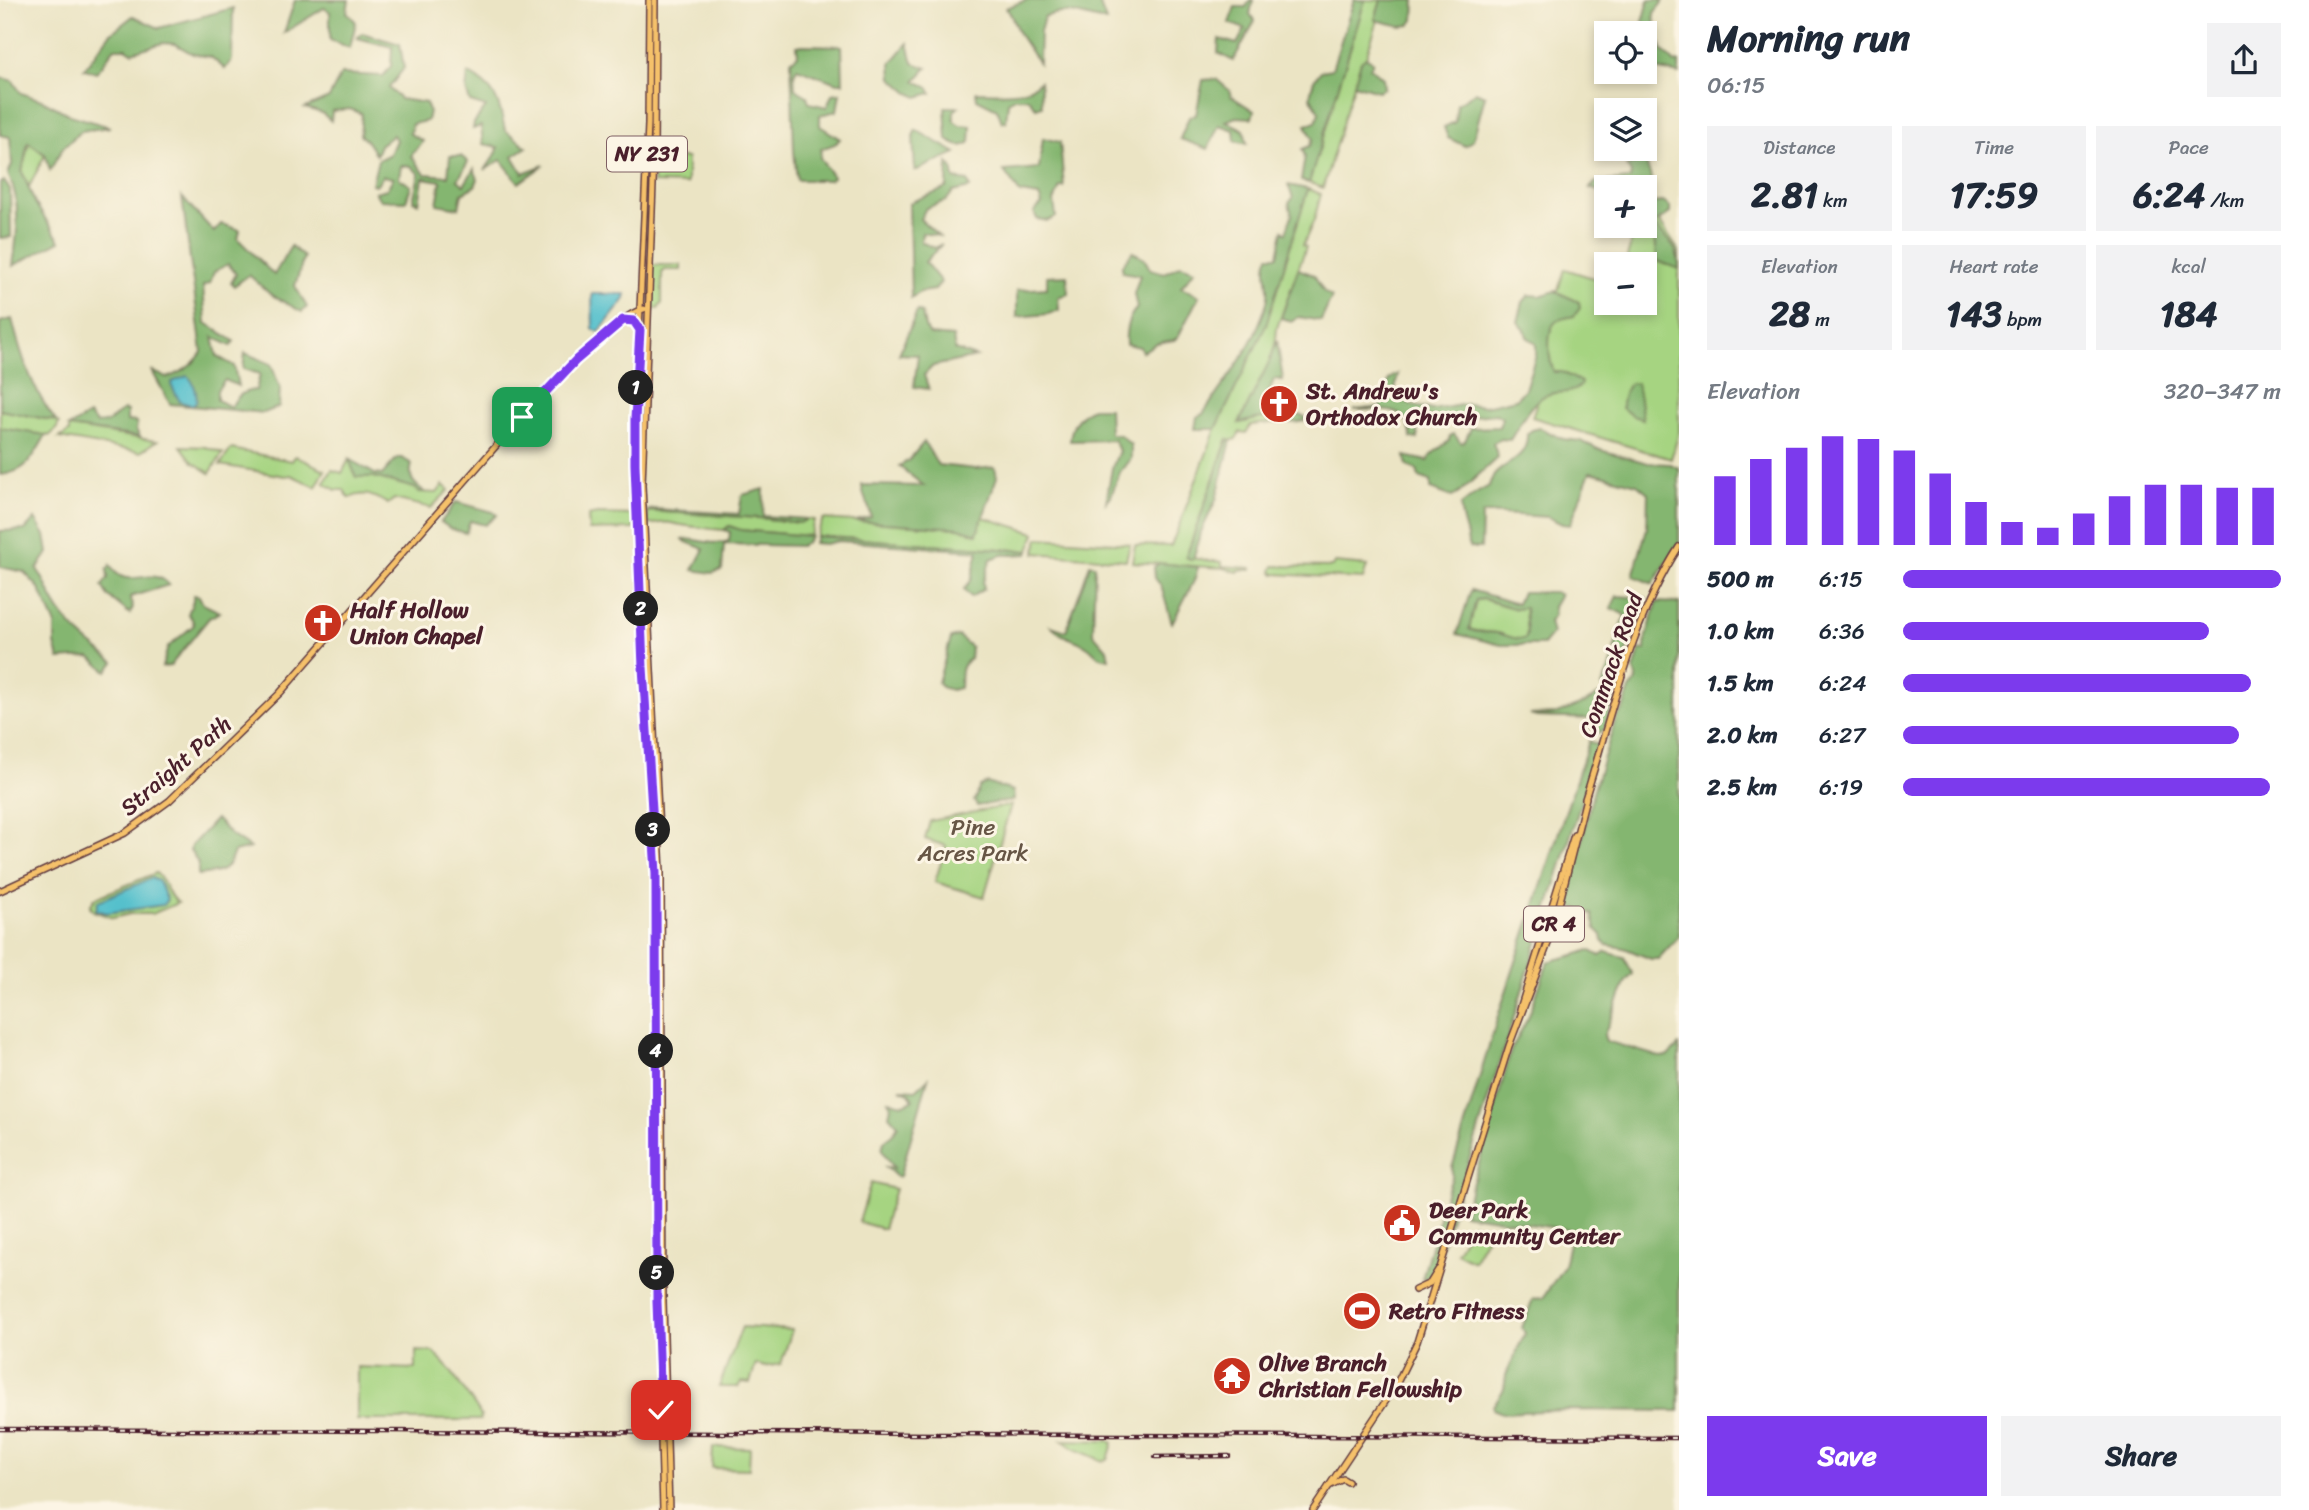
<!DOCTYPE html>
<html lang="en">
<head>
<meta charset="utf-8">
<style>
	:root { --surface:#fff; --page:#f2f2f3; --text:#1f2937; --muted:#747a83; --accent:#7c3aed }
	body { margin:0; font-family:Sriracha,sans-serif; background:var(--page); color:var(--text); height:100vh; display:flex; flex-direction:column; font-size:26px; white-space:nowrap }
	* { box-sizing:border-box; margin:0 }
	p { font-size:23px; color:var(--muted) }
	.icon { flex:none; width:38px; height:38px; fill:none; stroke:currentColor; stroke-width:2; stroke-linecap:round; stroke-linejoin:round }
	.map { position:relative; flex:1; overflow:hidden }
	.panel { display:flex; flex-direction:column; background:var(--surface); width:630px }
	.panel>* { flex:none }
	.controls { position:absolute; left:1594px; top:21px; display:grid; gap:14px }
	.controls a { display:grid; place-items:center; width:63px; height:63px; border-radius:0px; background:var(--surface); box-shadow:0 4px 10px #0003; font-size:35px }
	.pin { position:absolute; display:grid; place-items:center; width:60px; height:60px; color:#fff; margin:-30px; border-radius:14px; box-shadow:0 4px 10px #0006 }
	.km { position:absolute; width:35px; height:35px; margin:-18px; border-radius:50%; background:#222; color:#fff; font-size:19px; line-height:35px; text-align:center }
	.round { display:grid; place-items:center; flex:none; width:74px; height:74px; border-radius:0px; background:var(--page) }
	.head { display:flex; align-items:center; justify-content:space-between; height:119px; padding:0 28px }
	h1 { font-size:38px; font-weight:700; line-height:52px }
	.stats { display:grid; grid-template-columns:repeat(3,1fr); gap:10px; height:119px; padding:7px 28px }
	.stats div { display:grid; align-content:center; border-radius:0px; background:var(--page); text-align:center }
	.stats b { font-size:35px; font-weight:700 }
	.stats small { font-size:19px; font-weight:400 }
	.stats p { font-size:19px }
	.chart { height:196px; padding:14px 28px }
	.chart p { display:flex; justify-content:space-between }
	.chart svg { width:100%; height:126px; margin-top:7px; stroke:var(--accent); stroke-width:6 }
	.button { display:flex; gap:14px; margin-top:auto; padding:14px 28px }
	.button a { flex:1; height:80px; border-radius:0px; background:var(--accent); color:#fff; font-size:28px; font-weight:700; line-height:80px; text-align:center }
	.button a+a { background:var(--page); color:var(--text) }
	ul { padding:0 28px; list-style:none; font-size:23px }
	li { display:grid; grid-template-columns:112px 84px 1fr; align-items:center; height:52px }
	li i { height:18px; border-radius:9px; background:var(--accent) }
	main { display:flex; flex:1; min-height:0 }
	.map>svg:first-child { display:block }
	.green { fill:#a6d481; stroke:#787a56; stroke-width:2 }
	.forest { fill:#84b66f; stroke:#676a4d; stroke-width:2; fill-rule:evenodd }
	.water { fill:#54c0cc; stroke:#4f707c; stroke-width:2 }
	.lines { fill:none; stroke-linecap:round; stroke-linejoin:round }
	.major-casing { stroke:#623d42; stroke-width:8 }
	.major { stroke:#f5c16b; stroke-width:5 }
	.rail-casing { stroke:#4a1f2b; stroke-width:4.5 }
	.rail { stroke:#fcf5e5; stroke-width:2; stroke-dasharray:5; stroke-linecap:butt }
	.route-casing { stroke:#fff; stroke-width:14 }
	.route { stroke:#7c3aed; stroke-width:9 }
	.labels { text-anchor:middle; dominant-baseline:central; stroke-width:6; stroke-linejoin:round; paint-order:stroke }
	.shield { fill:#fcf5e5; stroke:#7f5f63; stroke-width:2 }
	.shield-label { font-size:21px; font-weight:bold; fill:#4a1f2b }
	.poi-label { font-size:23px; font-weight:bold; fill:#4a1f2b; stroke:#fcf5e5; text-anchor:start }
	.street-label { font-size:23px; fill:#4a1f2b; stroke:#fcf5e5 }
	.park-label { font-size:23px; fill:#665545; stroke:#fcf5e5 }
</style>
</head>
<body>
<main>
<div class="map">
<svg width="1679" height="1510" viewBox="0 0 1679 1510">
	<rect width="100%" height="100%" fill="#fcf5e5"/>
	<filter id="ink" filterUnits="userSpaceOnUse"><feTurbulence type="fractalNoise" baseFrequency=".0143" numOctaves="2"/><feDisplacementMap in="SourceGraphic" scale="14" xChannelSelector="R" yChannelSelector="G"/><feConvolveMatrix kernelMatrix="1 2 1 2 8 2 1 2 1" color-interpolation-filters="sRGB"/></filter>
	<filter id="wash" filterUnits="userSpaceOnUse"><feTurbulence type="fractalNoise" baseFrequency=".00686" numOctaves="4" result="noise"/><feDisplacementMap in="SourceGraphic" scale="28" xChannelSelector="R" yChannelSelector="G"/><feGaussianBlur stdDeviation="1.57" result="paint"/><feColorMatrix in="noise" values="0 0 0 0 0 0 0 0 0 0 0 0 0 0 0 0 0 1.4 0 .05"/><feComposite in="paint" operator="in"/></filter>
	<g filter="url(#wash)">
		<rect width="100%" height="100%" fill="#ebe4c4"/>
		<g class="green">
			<path d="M1365,0H1381L1375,19L1378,20L1366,57L1361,61L1323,188L1309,183Z"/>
			<path d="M29,142L45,155L29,187L22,172Z"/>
			<path d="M654,157L687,158V184L653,183Z"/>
			<path d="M1308,189L1321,194L1314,220L1303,245L1306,247L1277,328C1276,361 1254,394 1239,423L1264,417L1281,422L1251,425L1246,433L1240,432L1236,439L1231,441L1227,440L1186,557L1192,560L1194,557L1196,559L1222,562V566L1252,568V570H1239L1238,572L1224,568L1132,562L1135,545L1171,546L1216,429L1266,325Z"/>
			<path d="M1645,200L1679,251V432L1671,459L1532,417L1550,364L1542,339L1565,269L1606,282V303H1645V264H1625L1636,226H1645Z"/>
			<path d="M650,265H681V270H665L662,273V303L658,309L649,308Z"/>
			<path d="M0,410L56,421L59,423L56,430L49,436L0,428Z"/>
			<path d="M69,427L157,441L140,452L59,438L69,432Z"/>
			<path d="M181,446L206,447L223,453L210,473L193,462Z"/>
			<path d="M231,449L292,461L295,456L325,470L316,487L291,475L285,476L220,465Z"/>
			<path d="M349,459L356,477H374L415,488L419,492L437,493L443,485L449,490L431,508L394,499L388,504C372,495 366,491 349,498L344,490H336L324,483L332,470L342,473Z"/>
			<path d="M647,511L759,518L799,523L807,519L814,520L810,536L740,530L729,526L724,530C706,528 688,527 671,523C664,521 656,525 648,524Z"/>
			<path d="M597,514L634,515V529L589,530L588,516Z"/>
			<path d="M983,517L1035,533L1029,551L816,536L823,519L959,528L976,534Z"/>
			<path d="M1039,538L1130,544L1126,560L1035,553Z"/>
			<path d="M1335,563L1367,566L1363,579L1275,574L1272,571L1274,566L1332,567Z"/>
			<path d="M1484,599L1506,606L1525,608L1527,633L1525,639C1514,640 1507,635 1497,633C1486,631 1479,633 1469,629L1476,600Z"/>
			<path d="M1011,805L984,897L935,882L946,846L925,839L930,821Z"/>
			<path d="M156,873C166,881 167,897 178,903L152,914H130L113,918L93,911L90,906L95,898Z"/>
			<path d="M871,1183L895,1189L883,1229L859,1222Z"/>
			<path d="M1473,1223L1489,1233L1473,1261L1456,1252Z"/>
			<path d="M742,1327L792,1330L781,1364L765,1367L756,1364L750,1383L741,1382L738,1387H719Z"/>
			<path d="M416,1351L433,1352L450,1370L477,1409L481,1416L480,1420H357V1367L416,1369Z"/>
			<path d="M1062,1440L1110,1441L1113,1443L1108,1460L1103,1461L1075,1449Z"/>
			<path d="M713,1447L750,1448L749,1469L712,1468Z"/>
		</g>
		<g class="forest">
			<path d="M295,0H349L347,12L356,22L350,48L330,40V12L324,8L284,33Z"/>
			<path d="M1027,0H1102L1100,5L1106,21C1080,17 1070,7 1044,17L1040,32L1039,63C1032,53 1025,44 1019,34C1014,24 1014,17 1006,8Z"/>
			<path d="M1250,0H1253L1250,14L1255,21L1233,61L1218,53L1219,39L1237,44L1245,29L1229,23L1235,7H1246Z"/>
			<path d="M1354,0H1365L1309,183L1301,181L1305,156L1302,149L1310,146L1313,139L1306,125L1316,122L1319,112L1310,96L1314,80L1321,71L1332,69Z"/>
			<path d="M1381,0H1415L1414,20L1410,25L1401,26L1375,20Z"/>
			<path d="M1649,0H1664L1654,13L1656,34L1663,51L1675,63L1679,62V74L1645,67V33H1640Z"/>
			<path d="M233,8L232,60L225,69L211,57L193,54L175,44L163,43L132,52L126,48H115C107,55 105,65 96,72L84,69L110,34L133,16L159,28Z"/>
			<path d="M362,33L400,44L404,68L389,88L400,99L426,103L429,111L427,121L412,124L410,134L423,141L411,156L425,174L448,176L450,156H461L468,162L458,180L464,185L474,169L478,179L475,186L462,193L459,208L437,204L441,181L423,178L419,203L413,201L419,174L411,166H401L399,178L411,186L406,201L380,200L375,192L387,189L393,178L383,176L376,185L372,184L378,160L390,154L396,140L393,135L380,145L376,155L366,140L360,135L362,114L350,109L332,111L331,121L322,113L305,108L329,98L341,74L383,76L391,66L392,47L357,38Z"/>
			<path d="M908,43L913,63L927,68L915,81L927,86L932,93L918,97L909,93L892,78L891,63Z"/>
			<path d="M802,45L842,46L843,83H837L797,68L794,74L795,89L807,96L809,103L827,107L832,94L840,93L837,111L820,115V126L840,139L835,144L821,149L820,158L833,177L830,180H797L794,151L791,61L798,55L797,46Z"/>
			<path d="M1366,57L1373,62L1370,68L1383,78L1384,88L1378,91L1354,84L1361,61Z"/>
			<path d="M468,73C496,89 499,100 505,130L527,147L513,156L523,173L544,165L519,183L501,160L485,170L497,152L498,147L483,144L481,126L473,129L474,123L486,107L470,102L466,90Z"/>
			<path d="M0,77L13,81L21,93L44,101L70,115L110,127L81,131L63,148L50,170L45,154L28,142L22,172L35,203L60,241L13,266C17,237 22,201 8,174L12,164L10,137L0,135Z"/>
			<path d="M1216,79L1229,90L1231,96L1254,111L1252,118L1236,117L1226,121L1244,130L1247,144L1235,141L1234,130L1219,125L1208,149L1180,139L1189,117L1196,115L1203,80Z"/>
			<path d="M1040,81L1042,106L1036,108L1028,98H1015L1008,102L1006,122H1002L997,109L977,99L976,92C996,92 1025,97 1040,81Z"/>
			<path d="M1476,92L1485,96L1473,140L1465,146L1448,138L1444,127L1455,122L1457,104Z"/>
			<path d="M945,107H959L954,111V121L960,125L971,126L970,142C962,149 956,145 947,140Z"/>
			<path d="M916,130L956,153L915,171L913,136Z"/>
			<path d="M1043,138L1060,142L1064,187H1060L1054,201L1056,217L1048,221L1037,219L1034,212L1042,204L1039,196L1020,193L1004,171L1039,168Z"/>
			<path d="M1645,142L1649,154L1646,164L1653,182L1645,191V187H1606V194L1590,188L1596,182L1630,179L1631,173L1626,166L1637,163L1640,154L1638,149H1645Z"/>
			<path d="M948,163L952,167L954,179L968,181L970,188L953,192L946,201L926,208L920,219L939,236L922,233L921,242L934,248L942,244L925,262L941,282L935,290L920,292L911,298L909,204C915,198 936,195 947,187Z"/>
			<path d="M4,181L10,190L11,237L0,238V183Z"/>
			<path d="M1288,185L1308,189L1266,325L1216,429H1195L1197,417L1203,414C1229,375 1253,349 1267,302C1272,285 1261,272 1269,256H1278L1283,230L1286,233L1292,215L1289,203L1293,198Z"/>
			<path d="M1645,194L1651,203L1663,202L1670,207V213L1654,224C1666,241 1679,244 1679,269L1657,261C1654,239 1662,242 1636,233L1638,226H1645Z"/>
			<path d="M182,197L214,232L221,224L240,230L238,239L274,275L291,246L304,257L295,286L307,307L302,312L270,294L249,275L234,286L231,283L236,274L228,264L214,272L210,283L203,286L206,323L234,341L231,346L213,337L217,356L234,366L238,386L225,380L217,390V400L231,407C238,395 243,391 256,390L260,374L243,369L245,353L271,364L280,388L279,407L264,413L170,404L152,371L167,378C181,373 194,365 202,352Z"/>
			<path d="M1133,251L1145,260L1150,269L1164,273L1181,265L1195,270L1181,287L1199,296L1178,337L1174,340L1157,343L1142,352L1140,347L1126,344C1125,330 1127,318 1137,308L1134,294L1140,275L1122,272V265Z"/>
			<path d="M1298,269L1314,275L1324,292L1332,297L1321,321L1299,317L1292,321L1281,318Z"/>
			<path d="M1067,275L1068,294L1058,297L1059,310L1048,314L1017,317V290L1047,288V276Z"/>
			<path d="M1555,291L1579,302L1580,308L1574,316C1569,317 1562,318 1557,321C1545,329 1549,361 1554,372H1562L1581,382V385C1571,395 1563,391 1550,394C1531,398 1520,425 1510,440L1501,439L1493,443L1498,457L1459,493L1452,497L1431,489V481L1419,477L1417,470L1407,466L1405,456L1428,461L1432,454L1449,441L1450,436L1454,434L1461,443L1465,441L1471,428L1499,427L1502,418L1496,414L1474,416L1467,421L1456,424H1436L1432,417L1416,419L1418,439L1411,438C1410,404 1379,410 1354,410L1380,407L1389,379L1398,374L1394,396L1411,405L1432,410L1467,404L1485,406L1516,399L1525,389L1536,355V343L1527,337L1525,330L1518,322L1523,302L1529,295L1540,296Z"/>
			<path d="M917,311L922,313L925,327L930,335L953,337L955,350L976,357L933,366L924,375L929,389L914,387L918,355L899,354Z"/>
			<path d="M12,319C21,356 33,391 56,421L0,410V322Z"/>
			<path d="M1277,340L1283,380L1274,379L1267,398L1279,410L1310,418C1293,427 1283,420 1266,418C1258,417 1247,422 1239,423L1270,360Z"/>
			<path d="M1636,383C1641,396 1640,406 1643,419L1632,416L1622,408C1621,399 1625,392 1629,384Z"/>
			<path d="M1092,408H1109L1110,434L1120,435L1131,445V458L1120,472L1111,496L1106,502L1112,468L1119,451L1114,440L1070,441C1071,426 1078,415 1092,408Z"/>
			<path d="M123,410L127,411V421L137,422L136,430L140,437L69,427L89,415L97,424L108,422Z"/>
			<path d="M0,428L46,435C33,457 28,472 0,475Z"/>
			<path d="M1540,428L1563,439L1581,441L1600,450L1648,463L1670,464L1679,468V543L1653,584L1633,576L1647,528L1648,493L1637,484L1590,472L1570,525L1562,524L1548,517L1486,513L1482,515L1481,548H1471L1468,545C1468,531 1459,518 1461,505L1475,494L1489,486C1495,461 1528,465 1527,434L1532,430Z"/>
			<path d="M1228,439L1231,441L1216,500L1200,534L1194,557L1192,560L1186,557Z"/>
			<path d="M924,442L938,465L976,469L995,467L997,477L977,534L959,528L856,521L871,517C870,505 862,497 862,485L924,486L899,466L909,460Z"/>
			<path d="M397,458H402L412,464C408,479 413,483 425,492H419L415,488L374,477H356L349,459L375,474L382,475Z"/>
			<path d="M764,489L763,516L807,519L800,523L759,518L647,511L654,509L739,514L742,495Z"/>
			<path d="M456,502L493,512L497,515L485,525L470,521L466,533L451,529L441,522Z"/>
			<path d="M35,519L45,535L48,553L37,569C45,580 48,591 55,603C69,629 92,645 114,662L107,671L90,657L59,659L55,644V623L39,588L24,572L0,567V531L25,530Z"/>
			<path d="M729,526L741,530L810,536L806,543L800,546L724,544L722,570L712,573L693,570L704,549L686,542L683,539C698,539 715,546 729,541L730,532L724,530Z"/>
			<path d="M816,536L1029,551L1028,554L1002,555L991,559L983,582L984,589L971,597L964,589L971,581L978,551L839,541L825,544L814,543Z"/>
			<path d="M1160,563L1198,567L1194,581L1172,623L1161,586L1155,578L1154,567Z"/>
			<path d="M1090,564L1095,565L1093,633L1107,649L1109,659C1092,656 1097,652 1085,645C1072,638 1061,637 1051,626L1066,631Z"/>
			<path d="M110,565C126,594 151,563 169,585L130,597L133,607L130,614L108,596L102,586L108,578L107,570Z"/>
			<path d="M1471,590L1517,604L1522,592H1555L1560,595L1553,607L1554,615L1549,622L1552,634L1543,645H1501L1457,634ZM1484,599L1516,609L1525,608L1527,633L1525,639C1514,640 1507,635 1497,633C1486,631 1480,634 1469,629L1476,600Z"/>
			<path d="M193,595L199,596L203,604L220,612L209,618L170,666L162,667L168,647L194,625L192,619L188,614L193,601Z"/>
			<path d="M1617,596L1646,598L1633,629L1605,729L1598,733L1591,730L1595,719L1537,717L1530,715L1557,714L1585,703L1605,691L1602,686L1617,651L1614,650L1625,615L1611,608Z"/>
			<path d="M1657,602L1679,603V936L1658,959H1651L1624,948L1607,945L1603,941L1602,935L1596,929L1592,914L1570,906L1569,897L1593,792L1616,719L1623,709L1630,689L1637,681L1634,670L1640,650H1645C1644,635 1654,618 1657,602Z"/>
			<path d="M958,636L971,647L970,659C958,665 961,676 960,688L951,690L941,687L938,682L951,638Z"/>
			<path d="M1589,741L1599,745L1438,1259L1428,1278L1422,1279L1445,1196L1452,1178V1168L1499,1013Z"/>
			<path d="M987,783L1013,791L1014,800L977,806L974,801L980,786Z"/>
			<path d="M216,819L231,835L250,848L234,852C225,876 221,871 198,875V863L190,850L191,846Z"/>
			<path d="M1589,950L1600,956L1606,952L1624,957L1633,974L1626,981L1604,1035L1606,1041L1660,1057L1668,1056L1679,1045V1411L1566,1410L1502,1413L1493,1409V1406L1504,1389L1506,1375L1525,1333L1522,1328L1533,1299L1543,1298L1564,1266L1570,1238L1576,1231L1463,1214L1490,1128L1511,1050L1528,1018L1548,962C1563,957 1576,956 1589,950Z"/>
			<path d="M928,1079L900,1176L897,1177L886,1167L894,1168L882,1150L884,1141L893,1134L898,1125L889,1115L891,1106L888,1101L904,1104L913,1100L909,1093L900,1089L916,1090Z"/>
		</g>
		<g class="water">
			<path d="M592,294H626L625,299L599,332L593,329Z"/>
			<path d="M187,376C194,380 198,395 196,402L192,405L180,402L171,385L172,382Z"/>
			<path d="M152,878L159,881L167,900L163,905L107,913L96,910L98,901Z"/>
		</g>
	</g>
	<g filter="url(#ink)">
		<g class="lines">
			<defs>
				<g id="major">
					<path d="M649,0L648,124L635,424L644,667L656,873L657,1302L663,1510"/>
					<path d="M655,0L654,157L642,485L661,872L663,1300L669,1510"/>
					<path d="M623,320L634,321L640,329"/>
					<path d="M1585,799C1612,714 1630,623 1679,547"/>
					<path d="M0,891L125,833L169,801L280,693L544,391C563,373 622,312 644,309"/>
					<path d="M1520,1009L1574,835"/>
					<path d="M1415,1290L1430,1283L1438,1270"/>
					<path d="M1329,1486L1343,1479L1348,1482"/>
					<path d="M1313,1510L1395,1387L1417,1342L1509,1046L1552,933L1586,798"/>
				</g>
			</defs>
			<use href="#major" class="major-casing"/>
			<use href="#major" class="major"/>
			<defs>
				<g id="rail">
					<path d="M0,1429L1679,1438"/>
					<path d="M1155,1457L1229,1456"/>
				</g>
			</defs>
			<use href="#rail" class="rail-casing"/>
			<use href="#rail" class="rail"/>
		</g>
	</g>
	<g class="lines" filter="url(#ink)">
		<defs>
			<path id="route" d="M522,417L576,360L623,320L634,321L640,330L635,419V464L643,667L656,873L657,1302L661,1410"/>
		</defs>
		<use href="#route" class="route-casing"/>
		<use href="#route" class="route"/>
	</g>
	<defs>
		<symbol id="church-disc" viewBox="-11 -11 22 22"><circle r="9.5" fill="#c8321e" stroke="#fcf5e5"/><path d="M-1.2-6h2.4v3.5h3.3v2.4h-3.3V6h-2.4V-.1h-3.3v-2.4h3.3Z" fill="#fff"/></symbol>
		<symbol id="civic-disc" viewBox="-11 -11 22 22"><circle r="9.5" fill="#c8321e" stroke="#fcf5e5"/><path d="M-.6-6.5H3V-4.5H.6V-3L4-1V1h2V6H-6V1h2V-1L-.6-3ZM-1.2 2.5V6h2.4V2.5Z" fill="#fff"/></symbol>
		<symbol id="stadium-disc" viewBox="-11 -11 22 22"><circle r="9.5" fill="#c8321e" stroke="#fcf5e5"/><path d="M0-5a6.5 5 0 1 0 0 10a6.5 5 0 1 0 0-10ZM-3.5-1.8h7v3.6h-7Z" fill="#fff"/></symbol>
		<symbol id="temple-disc" viewBox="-11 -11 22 22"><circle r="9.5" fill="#c8321e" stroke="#fcf5e5"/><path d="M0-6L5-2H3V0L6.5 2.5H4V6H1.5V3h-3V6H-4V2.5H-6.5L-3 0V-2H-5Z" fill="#fff"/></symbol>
	</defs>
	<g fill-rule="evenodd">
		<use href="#church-disc" x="1257" y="382" width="44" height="44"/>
		<use href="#church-disc" x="301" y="601" width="44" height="44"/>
		<use href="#civic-disc" x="1380" y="1201" width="44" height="44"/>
		<use href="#stadium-disc" x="1340" y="1289" width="44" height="44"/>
		<use href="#temple-disc" x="1210" y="1354" width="44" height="44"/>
	</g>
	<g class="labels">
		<g class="shield">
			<rect x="607" y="136.5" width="80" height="35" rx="5"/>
			<rect x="1524" y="906.5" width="60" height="35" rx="5"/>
		</g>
		<g class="shield-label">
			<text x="647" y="154">NY 231</text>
			<text x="1554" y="924">CR 4</text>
		</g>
		<g class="poi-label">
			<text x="1306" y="391">St. Andrew's<tspan x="1306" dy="26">Orthodox Church</tspan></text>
			<text x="350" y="610">Half Hollow<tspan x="350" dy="26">Union Chapel</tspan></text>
			<text x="1429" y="1210">Deer Park<tspan x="1429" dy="26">Community Center</tspan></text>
			<text x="1389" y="1311">Retro Fitness</text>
			<text x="1259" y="1363">Olive Branch<tspan x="1259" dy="26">Christian Fellowship</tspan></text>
		</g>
		<g class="street-label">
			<text transform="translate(1611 665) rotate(-71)">Commack Road</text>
			<text transform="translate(176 766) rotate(-41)">Straight Path</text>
		</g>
		<g class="park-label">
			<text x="973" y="827">Pine<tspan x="973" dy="26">Acres Park</tspan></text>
		</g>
	</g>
</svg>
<div class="controls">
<a><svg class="icon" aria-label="locate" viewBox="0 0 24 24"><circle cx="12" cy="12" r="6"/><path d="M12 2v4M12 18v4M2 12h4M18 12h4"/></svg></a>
<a><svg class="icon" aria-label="layers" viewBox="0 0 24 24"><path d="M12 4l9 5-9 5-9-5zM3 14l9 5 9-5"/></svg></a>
<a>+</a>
<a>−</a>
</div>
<div class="pin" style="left:522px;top:417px;background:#1e9e55"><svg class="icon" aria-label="arrive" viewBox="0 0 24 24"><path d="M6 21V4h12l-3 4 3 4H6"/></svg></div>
<div class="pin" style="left:661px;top:1410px;background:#d93025"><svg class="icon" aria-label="check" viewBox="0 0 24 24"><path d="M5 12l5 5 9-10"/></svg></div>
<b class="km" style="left:636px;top:388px">1</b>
<b class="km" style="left:641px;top:609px">2</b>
<b class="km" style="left:653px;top:830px">3</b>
<b class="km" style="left:656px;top:1051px">4</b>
<b class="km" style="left:657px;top:1273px">5</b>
</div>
<section class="panel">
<div class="head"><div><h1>Morning run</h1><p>06:15</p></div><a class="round"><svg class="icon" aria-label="share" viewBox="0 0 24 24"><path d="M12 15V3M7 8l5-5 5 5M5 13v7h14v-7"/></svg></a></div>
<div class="stats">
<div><p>Distance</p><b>2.81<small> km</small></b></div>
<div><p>Time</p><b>17:59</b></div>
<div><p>Pace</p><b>6:24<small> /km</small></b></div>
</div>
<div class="stats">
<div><p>Elevation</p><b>28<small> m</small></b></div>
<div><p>Heart rate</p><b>143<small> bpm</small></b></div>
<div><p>kcal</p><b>184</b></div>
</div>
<div class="chart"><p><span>Elevation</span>320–347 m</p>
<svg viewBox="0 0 160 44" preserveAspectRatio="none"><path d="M5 44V20M15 44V14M25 44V10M35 44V6M45 44V7M55 44V11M65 44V19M75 44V29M85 44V36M95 44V38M105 44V33M115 44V27M125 44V23M135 44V23M145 44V24M155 44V24"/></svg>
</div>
<ul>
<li><b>500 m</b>6:15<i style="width:100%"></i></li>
<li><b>1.0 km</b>6:36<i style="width:81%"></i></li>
<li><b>1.5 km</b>6:24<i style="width:92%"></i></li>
<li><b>2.0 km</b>6:27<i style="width:89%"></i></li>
<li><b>2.5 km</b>6:19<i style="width:97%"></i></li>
</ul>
<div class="button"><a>Save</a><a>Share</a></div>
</section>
</main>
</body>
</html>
